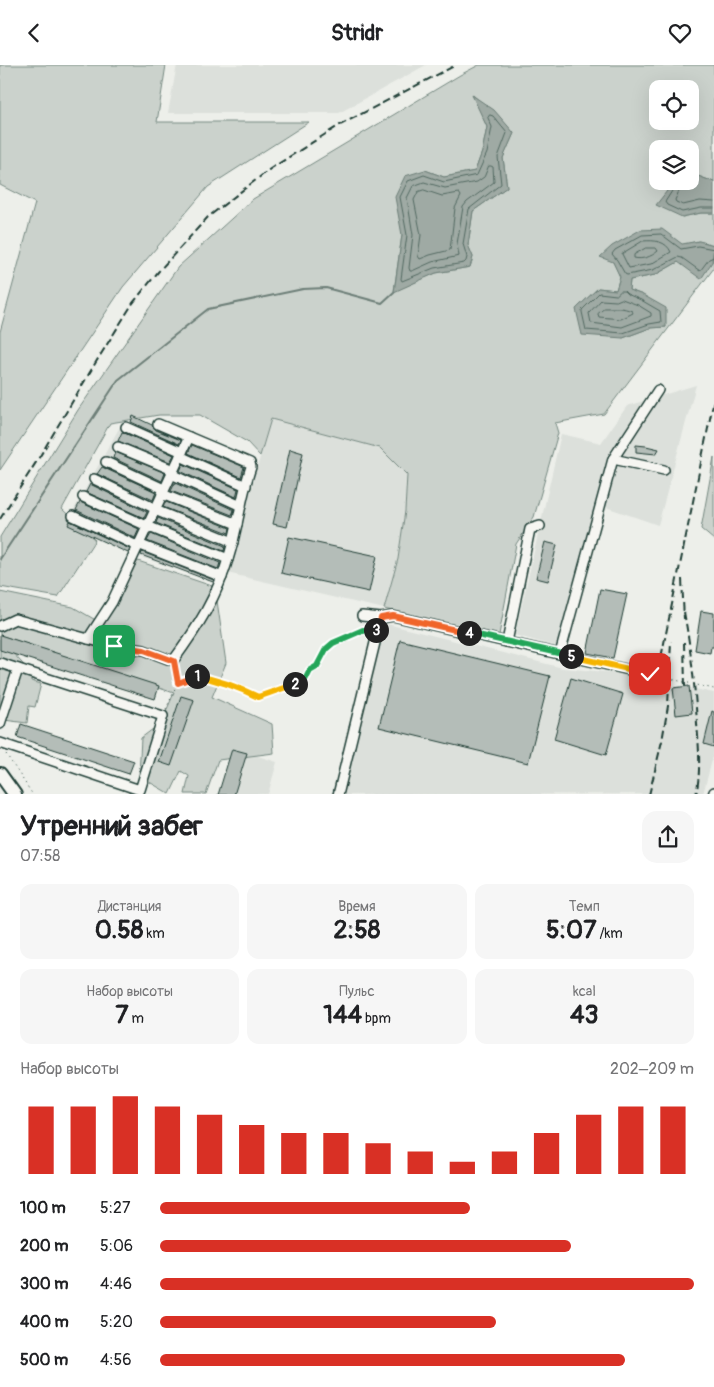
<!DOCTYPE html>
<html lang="ru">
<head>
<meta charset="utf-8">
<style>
	:root { --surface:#fff; --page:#f6f6f6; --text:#202124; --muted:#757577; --accent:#d93025 }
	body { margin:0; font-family:Pangolin,sans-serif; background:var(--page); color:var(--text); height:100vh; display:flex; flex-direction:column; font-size:19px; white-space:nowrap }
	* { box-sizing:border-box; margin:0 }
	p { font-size:16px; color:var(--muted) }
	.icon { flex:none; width:28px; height:28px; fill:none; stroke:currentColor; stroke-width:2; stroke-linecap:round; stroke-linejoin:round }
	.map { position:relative; height:729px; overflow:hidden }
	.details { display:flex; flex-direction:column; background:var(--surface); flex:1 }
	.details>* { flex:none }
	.controls { position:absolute; left:649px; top:15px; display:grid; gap:10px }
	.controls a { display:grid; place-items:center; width:50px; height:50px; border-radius:10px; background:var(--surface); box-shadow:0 5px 20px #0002; font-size:25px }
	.pin { position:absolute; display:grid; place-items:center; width:42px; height:42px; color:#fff; margin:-21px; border-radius:10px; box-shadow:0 2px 8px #0006 }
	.km { position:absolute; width:25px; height:25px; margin:-12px; border-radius:50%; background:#222; color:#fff; font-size:14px; line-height:25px; text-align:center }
	.round { display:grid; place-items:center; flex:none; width:52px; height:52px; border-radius:15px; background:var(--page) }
	.head { display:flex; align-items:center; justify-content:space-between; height:85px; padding:0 20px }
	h1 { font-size:28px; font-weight:700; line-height:38px }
	.stats { display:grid; grid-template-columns:repeat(3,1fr); gap:8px; height:85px; padding:5px 20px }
	.stats div { display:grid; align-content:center; border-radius:12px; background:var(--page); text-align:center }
	.stats b { font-size:25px; font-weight:700 }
	.stats small { font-size:14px; font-weight:400 }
	.stats p { font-size:14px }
	.chart { height:140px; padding:10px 20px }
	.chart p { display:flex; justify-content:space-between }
	.chart svg { width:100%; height:90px; margin-top:5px; stroke:var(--accent); stroke-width:6 }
	ul { padding:0 20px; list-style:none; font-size:16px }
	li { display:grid; grid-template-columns:80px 60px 1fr; align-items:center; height:38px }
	li i { height:12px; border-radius:6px; background:var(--accent) }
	header { display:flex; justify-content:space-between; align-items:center; height:65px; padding:0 20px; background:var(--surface); font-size:22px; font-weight:700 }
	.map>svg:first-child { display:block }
	.built { fill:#dce0db }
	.green { fill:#cbd2cc; stroke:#758880; fill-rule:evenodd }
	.water { fill:#9faaa4; stroke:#6c7e77 }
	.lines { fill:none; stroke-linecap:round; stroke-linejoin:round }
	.shore { stroke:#526961; stroke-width:1 }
	.stream { stroke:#6c7e77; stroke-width:2 }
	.building { fill:#b4bdb8; stroke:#1f3d34 }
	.minor-casing { stroke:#1f3d34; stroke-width:12 }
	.highway-casing { stroke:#1f3d34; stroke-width:16 }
	.path { stroke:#1f3d34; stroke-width:1; stroke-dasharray:1 4; stroke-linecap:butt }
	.minor { stroke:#f6f6f2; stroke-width:9 }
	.highway { stroke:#f6f6f2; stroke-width:12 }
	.rail { stroke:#1f3d34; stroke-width:2; stroke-dasharray:8 4; stroke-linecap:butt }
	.split-1-casing { stroke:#fff; stroke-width:10 }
	.split-2-casing { stroke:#fff; stroke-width:10 }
	.split-3-casing { stroke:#fff; stroke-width:10 }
	.split-4-casing { stroke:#fff; stroke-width:10 }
	.split-5-casing { stroke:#fff; stroke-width:10 }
	.split-6-casing { stroke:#fff; stroke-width:10 }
	.split-1 { stroke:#f0652b; stroke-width:6 }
	.split-2 { stroke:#f5b400; stroke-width:6 }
	.split-3 { stroke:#22a559; stroke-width:6 }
	.split-4 { stroke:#f0652b; stroke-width:6 }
	.split-5 { stroke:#22a559; stroke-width:6 }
	.split-6 { stroke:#f5b400; stroke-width:6 }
</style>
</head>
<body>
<header><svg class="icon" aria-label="back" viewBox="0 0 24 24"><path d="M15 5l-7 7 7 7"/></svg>Stridr<svg class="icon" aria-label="heart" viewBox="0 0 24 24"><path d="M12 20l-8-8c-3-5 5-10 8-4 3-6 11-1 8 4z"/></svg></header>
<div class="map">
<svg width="714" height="730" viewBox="0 0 714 730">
	<rect width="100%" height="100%" fill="#edefea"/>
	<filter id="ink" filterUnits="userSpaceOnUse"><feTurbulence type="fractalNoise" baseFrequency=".02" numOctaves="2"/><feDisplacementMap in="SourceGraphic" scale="10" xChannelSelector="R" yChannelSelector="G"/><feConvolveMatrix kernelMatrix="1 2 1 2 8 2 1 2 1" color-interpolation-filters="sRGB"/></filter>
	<g filter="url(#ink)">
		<g class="built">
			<path d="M177,0H426L339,48H168Z"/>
			<path d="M696,320L658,460L597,439L560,583L515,570L561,369L601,378L627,341Z"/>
			<path d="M271,354L380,383L407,410L405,446L398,494L384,544L227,508Z"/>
			<path d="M122,358L246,408L225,507L215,515L134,490L68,455Z"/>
			<path d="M387,559L563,603L628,609L673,621V623L689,621L690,623L714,628V688L703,729L342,730L380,570H384Z"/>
			<path d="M232,683L277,697L268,729L218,730Z"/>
		</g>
		<g class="green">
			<path d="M0,0H166L157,57H309L208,122L123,222L0,405V267L35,138L0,120Z"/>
			<path d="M479,0H714V117L690,108V84H658V116H663L682,152L701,148H714V180L698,176L613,197L620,211L616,225L598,223L576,244L623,273L650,263L666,262L643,230L629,225L630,215L655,210L678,197H712L714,188V203L604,349L555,358L558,368L534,452L516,479L499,570L384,544L398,494L405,446L407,410L380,383L271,354L260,391L247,377L200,350H159L110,358L62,444L95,475L58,532L0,522V472L78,345L178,202L253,134L460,10ZM658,24H690V56H658ZM473,30L514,68L503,93L507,122L473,146L468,180L473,192L470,202L436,208L394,226L402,170L425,105L444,112L475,106L482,87L487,62Z"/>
			<path d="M714,392V475L701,464Z"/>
			<path d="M138,496L215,522L226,598L212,632L272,659L274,688L218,695L206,729H185L189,711L181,706L170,729L139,711L141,673L161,658L174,628L0,570V527L73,542L99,557Z"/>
			<path d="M0,574L32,609L31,616L41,619L35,642L29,641L27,658L4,655L0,640Z"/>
		</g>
		<g class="water">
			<path d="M472,30L494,45L514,68L503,93L507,122L473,146L468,180L473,192L470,202L436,208L394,227L402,170L395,132L405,111L425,105L444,112L475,106L482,87L487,62Z"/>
			<path d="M690,108L714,117V148H701L682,152L656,140L667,126L663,116H690Z"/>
			<path d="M662,164L682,179L699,176L714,180L712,197L701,214L678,197L655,210L630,215L629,225L643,230L666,243V262L650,263L623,273L582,270L576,244L598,223L616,225L620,212L613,197L600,192L612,181L640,165Z"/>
		</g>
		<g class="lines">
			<g class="shore">
				<path d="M490,50L493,51L507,68L498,92L501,119L469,144L463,179L467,192L466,196L464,198L434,203L402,216L401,214L407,170L400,132L408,116L424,110L444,117L477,110L487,88L492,62L488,53Z"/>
				<path d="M489,101H491L493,102L494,117L467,137L463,142L457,179L459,191L432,197L412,206H410L409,203L413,170L407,133L413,121L424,117L445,123L477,117L484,112Z"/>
				<path d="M668,116L672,126L665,137L667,140L682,147L701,143H714"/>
				<path d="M675,116L679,126L675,135L676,137L683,140L700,136L714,137"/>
				<path d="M424,125L442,131L459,128L461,131L455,143L450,185L430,190L420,194L418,191L421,170L414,135L418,127Z"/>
				<path d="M643,176C655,175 666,176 671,187L651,199L629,203L622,189Z"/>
				<path d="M646,183H656L658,186C651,192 642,195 634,193V190Z"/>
				<path d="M714,184L698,181L681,184L661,169L642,170L615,185L612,189L617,195L625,209L627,210L653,205L678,192L682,193L700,206L709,194L714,192"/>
				<path d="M621,226H624L627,229L641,235L660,246L661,257L649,259L623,268L586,265L582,247V245L599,228L616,230Z"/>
				<path d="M622,234L638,240L651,248V251L622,262L591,258L589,248L601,235L616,236Z"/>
				<path d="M605,243C615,243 623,242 632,246L633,248L621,254L599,252L598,249Z"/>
			</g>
			<path class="stream" d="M0,494L118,315L208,244L303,224L326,223L382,238L394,227"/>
		</g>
		<g class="building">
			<path d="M133,351L152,360L156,365L181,375L179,379L131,357Z"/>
			<path d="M122,367L174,390L170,397L118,376Z"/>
			<path d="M192,380L244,402L241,412L188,388Z"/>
			<path d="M636,380L646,381L659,384L656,389L636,387Z"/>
			<path d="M290,384L303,388L287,462L273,459Z"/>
			<path d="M115,387L165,408L162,416L113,393Z"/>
			<path d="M183,399L238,424L236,432L180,406Z"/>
			<path d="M102,402L156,427L153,435L97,409Z"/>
			<path d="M175,418L234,445L232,450L171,426Z"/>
			<path d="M90,419L147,447L144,453L86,427Z"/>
			<path d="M80,437L139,464L135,473L76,445Z"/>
			<path d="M166,437L230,463L229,468L163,442Z"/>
			<path d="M158,453L225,481L224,486L156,458Z"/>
			<path d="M70,456L130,484L128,488L68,460Z"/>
			<path d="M151,469L220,498L218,504L147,476Z"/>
			<path d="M289,472L377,491L369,527L281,508Z"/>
			<path d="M545,477L557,480L548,516L536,513Z"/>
			<path d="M142,487L214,515L213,517L141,490Z"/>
			<path d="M600,524L627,529L613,593L587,588Z"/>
			<path d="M701,546L714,548V582H711L710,588L695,585Z"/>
			<path d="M0,570L159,621L155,634L0,585Z"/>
			<path d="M400,575L550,611L528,698L379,662Z"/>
			<path d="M571,613L623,629L606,690L554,674Z"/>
			<path d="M689,621L692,648L676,650L673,623Z"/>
			<path d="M181,631L194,635L171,701L159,697Z"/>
			<path d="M712,646L714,647V682L704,679Z"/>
			<path d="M21,659L134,696L129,709L17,672Z"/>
			<path d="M232,684L247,688L234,730H218Z"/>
		</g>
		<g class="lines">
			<defs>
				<g id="minor">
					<path d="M126,362L182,387"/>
					<path d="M118,382L173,405"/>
					<path d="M180,391L246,421"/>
					<path d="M613,394L658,325"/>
					<path d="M106,397L164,424"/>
					<path d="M171,409L241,441"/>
					<path d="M94,414L156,444"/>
					<path d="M162,429L237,459"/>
					<path d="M83,432L147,461L228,494"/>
					<path d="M155,445L233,477"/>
					<path d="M73,451L137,481"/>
					<path d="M138,479L222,512"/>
					<path d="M362,551L381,553L393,551L647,609"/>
					<path d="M0,561L15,554L114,581L144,585L173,596C198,562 217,532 229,491C238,462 241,431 251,402L250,398L158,359"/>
					<path d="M88,574L112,537L189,372"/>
					<path d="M507,577L530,464L540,461"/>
					<path d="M560,589L613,394L664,405"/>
					<path d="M0,598L163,651L140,725L0,678"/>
					<path d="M0,659L18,604"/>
					<path d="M338,730L381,553"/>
					<path d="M713,730L714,727"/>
				</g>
				<path id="highway" d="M0,709L15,730"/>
			</defs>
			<use href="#minor" class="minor-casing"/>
			<use href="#highway" class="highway-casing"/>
			<g class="path">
				<path d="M175,604L178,617"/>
				<path d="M654,610L714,624"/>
				<path d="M166,644L178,618C183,616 191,612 197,611C214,611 242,624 258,632L305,615L310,605L317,601L326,584L333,578L363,565H370"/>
				<path d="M6,689L33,730"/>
			</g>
			<use href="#minor" class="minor"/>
			<use href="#highway" class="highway"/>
			<g class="rail">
				<path d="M0,454L40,391L96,297L133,238L158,207L208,152L270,104L340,60L456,0"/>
				<path d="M682,514L684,554"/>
				<path d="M684,547C691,585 695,621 697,659C699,682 701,707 696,730"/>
				<path d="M684,577L685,622"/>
				<path d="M654,627L714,334"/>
				<path d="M649,730L662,676L668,641L671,576"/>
			</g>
		</g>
	</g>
	<g class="lines" filter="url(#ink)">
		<defs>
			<path id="split-1" d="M114,581L144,585L174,596L178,618L197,611"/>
			<path id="split-2" d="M197,611C219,615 238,622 258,632L295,619"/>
			<path id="split-3" d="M295,619L305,615L310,605L317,601L326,584L333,578L363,565H376"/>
			<path id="split-4" d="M376,565H378L381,553L393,551L469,568"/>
			<path id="split-5" d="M469,568L571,591"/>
			<path id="split-6" d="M571,591L650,609"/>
		</defs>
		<use href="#split-1" class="split-1-casing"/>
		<use href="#split-2" class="split-2-casing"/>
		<use href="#split-3" class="split-3-casing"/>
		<use href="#split-4" class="split-4-casing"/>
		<use href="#split-5" class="split-5-casing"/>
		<use href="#split-6" class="split-6-casing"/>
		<use href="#split-1" class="split-1"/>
		<use href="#split-2" class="split-2"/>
		<use href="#split-3" class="split-3"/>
		<use href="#split-4" class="split-4"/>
		<use href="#split-5" class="split-5"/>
		<use href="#split-6" class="split-6"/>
	</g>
</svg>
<div class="controls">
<a><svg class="icon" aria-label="locate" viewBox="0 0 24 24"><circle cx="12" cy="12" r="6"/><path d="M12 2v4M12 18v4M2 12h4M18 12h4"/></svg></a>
<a><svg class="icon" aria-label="layers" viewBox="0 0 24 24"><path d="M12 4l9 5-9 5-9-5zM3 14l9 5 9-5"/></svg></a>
</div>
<div class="pin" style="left:114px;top:581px;background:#1e9e55"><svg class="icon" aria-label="arrive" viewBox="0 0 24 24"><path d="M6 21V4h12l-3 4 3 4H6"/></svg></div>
<div class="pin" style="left:650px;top:609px;background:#d93025"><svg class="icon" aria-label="check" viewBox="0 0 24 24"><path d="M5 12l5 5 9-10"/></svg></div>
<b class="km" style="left:197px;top:611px">1</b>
<b class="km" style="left:295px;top:619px">2</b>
<b class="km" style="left:376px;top:565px">3</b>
<b class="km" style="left:469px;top:568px">4</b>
<b class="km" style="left:571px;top:591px">5</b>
</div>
<section class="details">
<div class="head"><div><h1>Утренний забег</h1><p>07:58</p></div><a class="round"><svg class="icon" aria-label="share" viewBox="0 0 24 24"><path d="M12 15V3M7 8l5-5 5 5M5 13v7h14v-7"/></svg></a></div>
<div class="stats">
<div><p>Дистанция</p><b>0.58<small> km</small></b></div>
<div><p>Время</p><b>2:58</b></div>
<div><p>Темп</p><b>5:07<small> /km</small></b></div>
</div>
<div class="stats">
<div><p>Набор высоты</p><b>7<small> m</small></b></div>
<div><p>Пульс</p><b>144<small> bpm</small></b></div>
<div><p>kcal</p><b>43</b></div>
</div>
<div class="chart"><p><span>Набор высоты</span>202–209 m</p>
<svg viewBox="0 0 160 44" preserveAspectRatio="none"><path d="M5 44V11M15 44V11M25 44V6M35 44V11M45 44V15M55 44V20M65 44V24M75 44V24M85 44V29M95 44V33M105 44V38M115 44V33M125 44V24M135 44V15M145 44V11M155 44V11"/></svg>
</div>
<ul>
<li><b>100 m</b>5:27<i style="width:58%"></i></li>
<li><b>200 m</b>5:06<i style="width:77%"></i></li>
<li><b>300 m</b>4:46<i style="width:100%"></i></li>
<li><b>400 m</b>5:20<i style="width:63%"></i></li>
<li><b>500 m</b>4:56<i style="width:87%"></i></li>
</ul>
</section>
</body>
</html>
